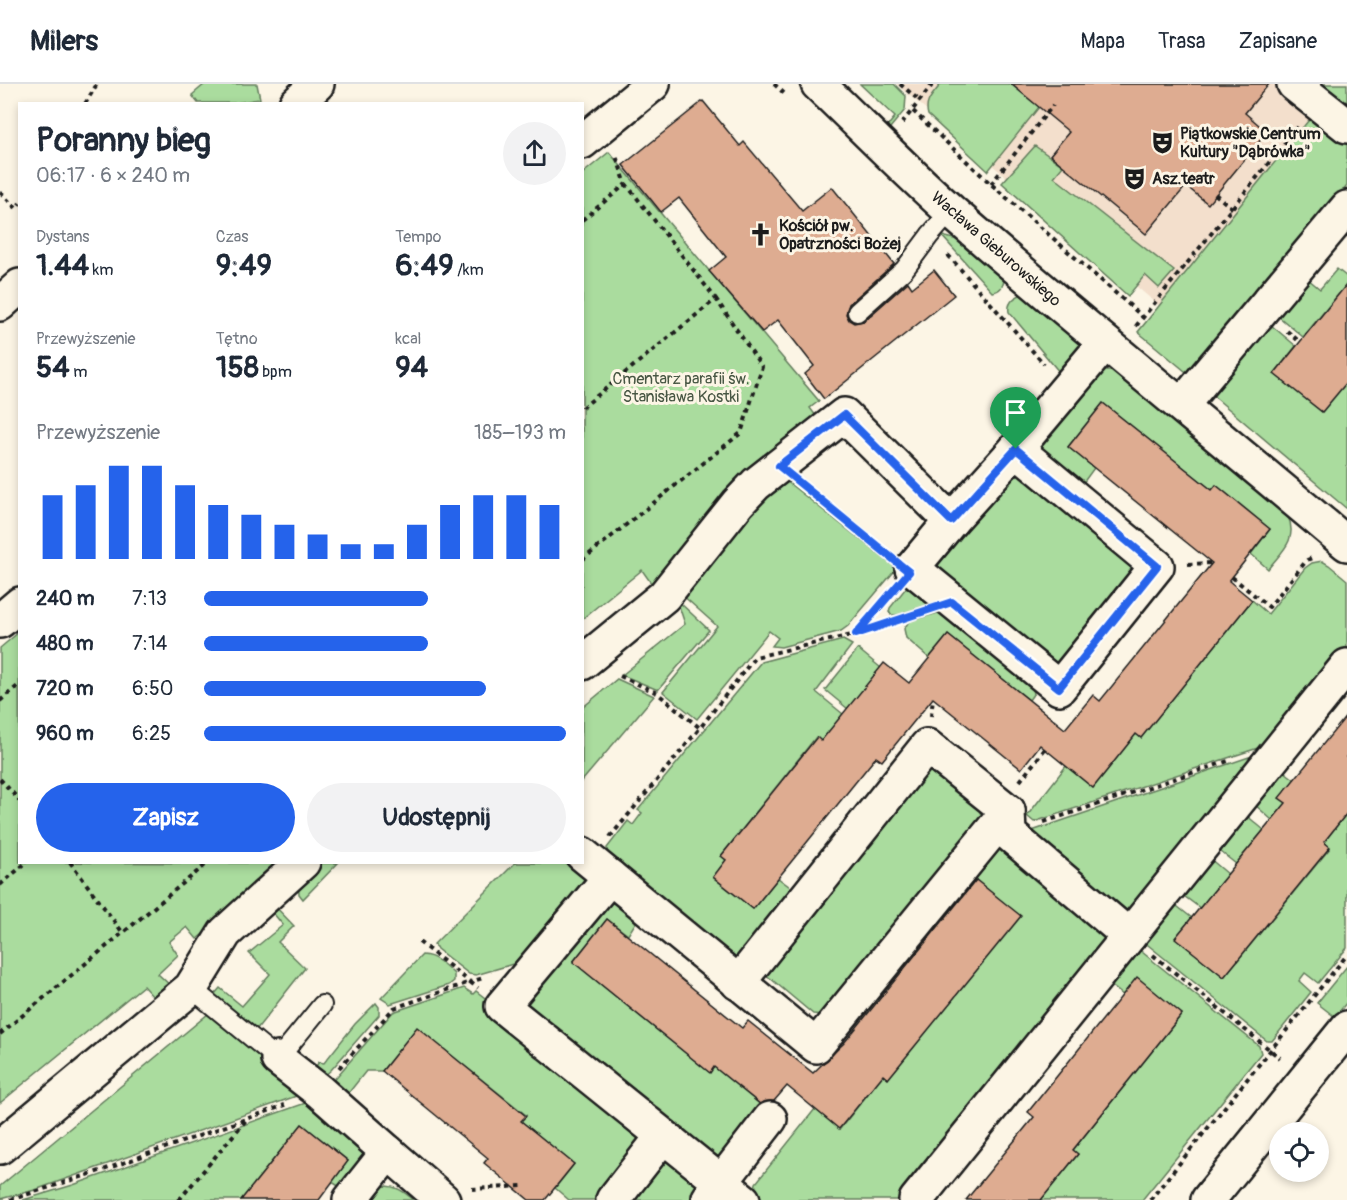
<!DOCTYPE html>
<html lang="pl">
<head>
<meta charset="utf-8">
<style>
	:root { --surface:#fff; --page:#f2f2f3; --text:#1f2937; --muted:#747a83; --line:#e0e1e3; --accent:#2563eb }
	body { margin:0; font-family:Pangolin,sans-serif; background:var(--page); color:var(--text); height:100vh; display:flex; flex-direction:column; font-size:22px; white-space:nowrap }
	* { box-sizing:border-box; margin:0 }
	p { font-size:20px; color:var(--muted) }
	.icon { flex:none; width:33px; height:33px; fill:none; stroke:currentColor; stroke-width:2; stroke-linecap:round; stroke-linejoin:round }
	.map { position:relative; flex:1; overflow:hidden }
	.sheet { position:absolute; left:18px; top:18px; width:566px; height:762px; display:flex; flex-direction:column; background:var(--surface); border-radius:0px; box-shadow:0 3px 9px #0003 }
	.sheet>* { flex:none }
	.buttons { position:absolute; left:1269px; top:1038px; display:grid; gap:12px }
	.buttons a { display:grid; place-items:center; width:60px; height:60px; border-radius:50%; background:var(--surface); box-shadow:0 3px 9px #0003; font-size:30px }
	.pin { position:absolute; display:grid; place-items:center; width:51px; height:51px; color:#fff; margin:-62px -26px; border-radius:50% 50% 50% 0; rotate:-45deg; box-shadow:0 0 6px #0007 }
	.pin .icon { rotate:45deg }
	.round { display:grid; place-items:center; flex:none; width:63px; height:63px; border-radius:32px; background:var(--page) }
	.summary { display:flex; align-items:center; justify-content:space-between; height:102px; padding:0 18px }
	h1 { font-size:33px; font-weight:700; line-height:45px }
	.figures { display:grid; grid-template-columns:repeat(3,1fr); gap:9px; height:102px; padding:6px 18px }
	.figures div { display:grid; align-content:center }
	.figures b { font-size:30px; font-weight:700 }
	.figures small { font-size:16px; font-weight:400 }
	.figures p { font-size:16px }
	.chart { height:168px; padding:12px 18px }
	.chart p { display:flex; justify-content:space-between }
	.chart svg { width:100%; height:108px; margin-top:6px; stroke:var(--accent); stroke-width:6 }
	.primary-button { display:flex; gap:12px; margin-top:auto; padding:12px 18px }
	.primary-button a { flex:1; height:69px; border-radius:36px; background:var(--accent); color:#fff; font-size:24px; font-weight:700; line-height:69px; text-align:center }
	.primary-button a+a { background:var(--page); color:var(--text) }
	ul { padding:0 18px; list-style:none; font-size:20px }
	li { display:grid; grid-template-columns:96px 72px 1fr; align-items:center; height:45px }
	li i { height:15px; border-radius:8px; background:var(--accent) }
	header { display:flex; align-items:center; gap:36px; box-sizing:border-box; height:84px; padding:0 30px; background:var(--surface); border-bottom:2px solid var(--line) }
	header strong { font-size:28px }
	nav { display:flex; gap:33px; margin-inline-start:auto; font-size:21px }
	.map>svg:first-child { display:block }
	.built { fill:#f3dfcc }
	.green { fill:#aadc9e; stroke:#637c5d; stroke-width:1.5 }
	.building { fill:#deac91; stroke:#1c1c1c; stroke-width:1.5 }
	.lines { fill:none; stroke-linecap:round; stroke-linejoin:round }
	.lane-casing { stroke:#1c1c1c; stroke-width:22 }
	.street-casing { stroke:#1c1c1c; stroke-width:38 }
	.path { stroke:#1c1c1c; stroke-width:4; stroke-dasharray:4.5 4.5; stroke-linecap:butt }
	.lane { stroke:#fcf5e5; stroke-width:18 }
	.street { stroke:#fcf5e5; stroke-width:33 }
	.route-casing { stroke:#fff; stroke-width:12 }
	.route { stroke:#2563eb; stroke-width:8 }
	.labels { text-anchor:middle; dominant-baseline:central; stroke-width:6; stroke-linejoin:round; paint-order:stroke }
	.poi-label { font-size:16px; font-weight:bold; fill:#1c1c1c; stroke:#fcf5e5; text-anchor:start }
	.street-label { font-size:16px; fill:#1c1c1c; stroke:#fcf5e5 }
	.park-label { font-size:16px; fill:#475643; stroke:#fcf5e5 }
</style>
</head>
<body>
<header>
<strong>Milers</strong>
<nav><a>Mapa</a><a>Trasa</a><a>Zapisane</a></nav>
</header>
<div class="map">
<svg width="1347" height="1116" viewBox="0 0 1347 1116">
	<rect width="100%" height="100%" fill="#fcf5e5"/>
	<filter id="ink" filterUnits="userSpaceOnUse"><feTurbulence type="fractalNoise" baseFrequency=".0167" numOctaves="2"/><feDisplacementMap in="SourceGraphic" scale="12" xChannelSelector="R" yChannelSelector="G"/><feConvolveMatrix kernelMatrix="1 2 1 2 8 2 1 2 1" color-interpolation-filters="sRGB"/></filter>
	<g filter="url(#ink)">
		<path class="built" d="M896,0H1278L1333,47L1175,235Z"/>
		<g class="green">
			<path d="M205,0H257L260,15L235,19H198L192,11Z"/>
			<path d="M860,0H894L906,12L905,26L890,44H886L895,33Z"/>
			<path d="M941,0H1011L1033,18L1051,8L988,87L928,31C924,17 933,11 941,0Z"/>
			<path d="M1312,0H1347V27Z"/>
			<path d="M1319,32L1347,55V102L1191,292L1138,248L1308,37Z"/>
			<path d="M1035,62L1063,82L1054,93L1174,187L1159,204L1145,191L1128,212L1002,99Z"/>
			<path d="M609,68L819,317L810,324L819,336L656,506L642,486L582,535V90Z"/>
			<path d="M940,150L946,153L962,157L1004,194C1004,203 1000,207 992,208Z"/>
			<path d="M1337,185L1347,193V200L1303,253L1272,227L1308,195L1320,205Z"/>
			<path d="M1025,209L1080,258L1082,269L1065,295L1009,228C1007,217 1016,212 1025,209Z"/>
			<path d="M1265,236L1296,262L1274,290L1322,328L1347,298V425L1211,310Z"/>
			<path d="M1106,287H1113L1124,293L1288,432C1298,456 1282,467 1268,485L1251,470L1270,445L1216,401L1212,406L1103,319L1068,363L1094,384L1083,399H1076L1038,367V354L1098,290Z"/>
			<path d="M1013,386H1020L1138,479L1058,584L937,488L933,477Z"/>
			<path d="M781,393L897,484L848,542L841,547L781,563L772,562L778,554L769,547L697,635L663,608L717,542L681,510Z"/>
			<path d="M1322,477L1329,481L1347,496V568L1273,659L1034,738L1027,732L1066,682L1093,704L1136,650L1141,654L1252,516L1268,530L1305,484L1312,479Z"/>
			<path d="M909,500L931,520L898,531H892L889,528L890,524Z"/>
			<path d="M677,516L709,546L658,606L622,591L685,540Z"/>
			<path d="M945,527L1029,591L1034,609L1029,616L948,551L929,574L906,554L904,545L909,537Z"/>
			<path d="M19,548L20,778L289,779L197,855L187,843L169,858L178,871L158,890L173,904L156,916L143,902L0,1019V564Z"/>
			<path d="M843,556L852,561L816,608L843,630L821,657L816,653L721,772L726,776L713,793L753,825L778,794L790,803L791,809L741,871L734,874L609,782L607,764L628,737L633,741L642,729L638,726L761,578Z"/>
			<path d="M858,565L881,584L848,625L825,606Z"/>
			<path d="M617,595L654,612L582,697V624Z"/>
			<path d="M1256,672L1129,831L1028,750L1032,747L1249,673Z"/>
			<path d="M925,685L932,687L979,725L982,734L823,931L813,930L764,889Z"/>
			<path d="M1281,685L1294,695L1286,719L1272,736L1254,720Z"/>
			<path d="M1347,729V864L1318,899L1305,889L1299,897L1311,908L1272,957H1267L1143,857L1173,819L1192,834L1176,854L1224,893L1330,764L1324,758Z"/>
			<path d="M1246,731L1264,746L1236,780L1216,764Z"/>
			<path d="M996,760L1111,849L903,1116H759L755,1106L756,1099L815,1025L840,1045L883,991L888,995L1020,832L976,796L953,824L946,818Z"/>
			<path d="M1209,774L1228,790L1200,824L1180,809Z"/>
			<path d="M319,779H338L303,815L299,810L298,797Z"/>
			<path d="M515,779H576L589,798L530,875L476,891L469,890L437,865L434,860Z"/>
			<path d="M271,818L294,842L278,858L305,884L256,946L214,911L220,904L242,922L270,890L249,869L283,841L268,823Z"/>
			<path d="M610,818C620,821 631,829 636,838L628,851L607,835L573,878L709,988L714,983L767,1026L717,1078L522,929V909Z"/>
			<path d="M1137,864L1259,962L1261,969L1142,1116H1041L1078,1070L1073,1066L1182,930L1137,894L1123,911L1109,900Z"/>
			<path d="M422,871C435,871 446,882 454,890V897L449,901L390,920L381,914Z"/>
			<path d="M1347,882V918L1335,933L1317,919Z"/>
			<path d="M464,904L473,910L476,907L489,917L644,1054L599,1116H569L555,1104L574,1080L521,1037L526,1031L417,944L382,987H366L343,1016L331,999L393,928Z"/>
			<path d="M376,919L379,923V931L331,986L323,993L310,990L319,978L324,979L355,940Z"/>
			<path d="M208,930L303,1007L299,1011L35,1106L0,1115V1102Z"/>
			<path d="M314,1016L367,1070L340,1103L332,1098L348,1077L302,1040L241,1116H23L73,1101Z"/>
			<path d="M665,1073L699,1101L695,1116H626Z"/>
			<path d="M383,1102C397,1102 403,1107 414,1116H362L375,1105Z"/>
		</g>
		<g class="building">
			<path d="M1011,0H1269L1245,29L1267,48L1208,120L1186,102L1146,150L1050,71L1069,48Z"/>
			<path d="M703,17L740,62L744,58L802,127L832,103L894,180L849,220L846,230L849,236L854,239L864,237L908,198L912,204L934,186L954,211L824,315L805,290L814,282L778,236L762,248L709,187L726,173L679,114L661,128L623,81Z"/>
			<path d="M1347,200V298L1322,328L1274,290Z"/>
			<path d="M1103,319L1212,406L1216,401L1270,445L1229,497L1252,516L1141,654L1136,650L1093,704L1040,661L1021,685L933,614L882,677L876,673L753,825L713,793L726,776L721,772L817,653L821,657L884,579L909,599L948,551L1065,645L1093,611L1100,617L1212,479L1068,363Z"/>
			<path d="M1347,631V729L1324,758L1330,763L1224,893L1175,854L1286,719L1279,714Z"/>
			<path d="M976,796L1021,832L888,995L883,991L839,1045L787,1002L774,1017L763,1018L760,1020L714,983L710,989L573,878L607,835L742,944L748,937L813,989L844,959Z"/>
			<path d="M1137,893L1182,930L1073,1066L1078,1070L1041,1116H966L1034,1033L1028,1028Z"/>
			<path d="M417,943L526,1032L521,1037L574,1080L545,1116H529L484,1079L488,1074L382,987Z"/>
			<path d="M302,1040L348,1077L319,1116H241Z"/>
		</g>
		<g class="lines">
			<defs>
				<g id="lane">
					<path d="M857,228L904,186L930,151L951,127"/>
					<path d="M191,904L278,975L322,921"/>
				</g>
				<g id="street">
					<path d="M818,0C863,43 907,88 953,129C1082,242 1216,349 1347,460"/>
					<path d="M1294,0L1347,42"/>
					<path d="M296,20L317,0"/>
					<path d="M582,58L653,0"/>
					<path d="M0,220L20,202"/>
					<path d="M1182,321L1347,124"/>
					<path d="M951,437L912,484L1059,604L1157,482L1016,365"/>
					<path d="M0,537L20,520"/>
					<path d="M582,579L664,512L738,419L756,400L844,331L951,437L1016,365L1105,259"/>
					<path d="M582,770L816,962L1008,727"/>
					<path d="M610,793L502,922L743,1116"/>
					<path d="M738,899L927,662L1008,727L1009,750L1129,852"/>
					<path d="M278,975L319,1007L388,1068L350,1116"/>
					<path d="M0,1063L191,904L225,849L303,778"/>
					<path d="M388,1068L443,1116"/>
					<path d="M709,1114L770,1035"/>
					<path d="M613,1116L663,1052"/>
					<path d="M916,1116L1347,582"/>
					<path d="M1208,1116L1347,944"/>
				</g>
			</defs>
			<use href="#lane" class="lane-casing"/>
			<use href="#street" class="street-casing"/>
			<g class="path">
				<path d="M774,0L787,12"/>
				<path d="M900,0L920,17"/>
				<path d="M85,20L97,0"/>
				<path d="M913,27L991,100L1143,233"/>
				<path d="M902,39L933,0"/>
				<path d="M991,100L1053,21"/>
				<path d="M0,108L16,124L20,119"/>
				<path d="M1215,110L1233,125"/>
				<path d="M582,136L626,100"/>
				<path d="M948,171L1044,280"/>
				<path d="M1136,242L1298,43"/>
				<path d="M1287,247L1300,258"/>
				<path d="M582,324L716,215L626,100L616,72"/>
				<path d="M805,404L885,469"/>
				<path d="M582,476L741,349L762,283L716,215"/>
				<path d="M1188,480L1212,479"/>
				<path d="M1232,493L1269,523L1307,476L1312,474"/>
				<path d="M856,550L917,529"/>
				<path d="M620,592L657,609L700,644"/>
				<path d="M0,617L20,600"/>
				<path d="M931,632L933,614"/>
				<path d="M0,695L20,717"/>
				<path d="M1020,697L1045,665"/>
				<path d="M1044,738L1228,677"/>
				<path d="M610,753L700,644L755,573L856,550L891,509"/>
				<path d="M70,778L123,849"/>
				<path d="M0,801L27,778"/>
				<path d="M419,858L470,898L483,894"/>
				<path d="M1153,871L1280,974"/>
				<path d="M0,950L209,778"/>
				<path d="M339,984L394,924L470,898L478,904"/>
				<path d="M472,1105L523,1102"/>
				<path d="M10,1116L106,1085L285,1021"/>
				<path d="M179,1116L246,1036"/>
				<path d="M1150,1116L1347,871"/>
			</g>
			<use href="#lane" class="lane"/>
			<use href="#street" class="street"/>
		</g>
	</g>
	<g class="lines" filter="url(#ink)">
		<defs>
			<path id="route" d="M844,331L951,437L1016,365L1157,482L1059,604L952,518L856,550L909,488L779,382Z"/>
		</defs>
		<use href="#route" class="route-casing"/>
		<use href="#route" class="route"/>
	</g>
	<defs>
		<symbol id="theatre-bare" viewBox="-9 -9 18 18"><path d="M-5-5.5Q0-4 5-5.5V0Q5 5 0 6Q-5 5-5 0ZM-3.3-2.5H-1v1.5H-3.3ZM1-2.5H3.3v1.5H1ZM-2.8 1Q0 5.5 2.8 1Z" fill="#1c1c1c" stroke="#fcf5e5" stroke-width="2.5" paint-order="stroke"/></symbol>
		<symbol id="church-bare" viewBox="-9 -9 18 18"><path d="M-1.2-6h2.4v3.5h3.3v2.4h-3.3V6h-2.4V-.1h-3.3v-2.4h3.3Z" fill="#1c1c1c" stroke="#fcf5e5" stroke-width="2.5" paint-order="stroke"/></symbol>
	</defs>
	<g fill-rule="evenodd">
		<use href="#theatre-bare" x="1146" y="42" width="33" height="33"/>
		<use href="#theatre-bare" x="1118" y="78" width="33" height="33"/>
		<use href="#church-bare" x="744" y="134" width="33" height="33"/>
	</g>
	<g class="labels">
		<g class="poi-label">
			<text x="1180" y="50">Piątkowskie Centrum<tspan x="1180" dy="18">Kultury "Dąbrówka"</tspan></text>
			<text x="1152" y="95">Asz.teatr</text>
			<text x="779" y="142">Kościół pw.<tspan x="779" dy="18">Opatrzności Bożej</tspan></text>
		</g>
		<g class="street-label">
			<text transform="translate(996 165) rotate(41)">Wacława Gieburowskiego</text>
		</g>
		<g class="park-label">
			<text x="681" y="295">Cmentarz parafii św.<tspan x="681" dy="18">Stanisława Kostki</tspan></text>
		</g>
	</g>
</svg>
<div class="buttons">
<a><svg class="icon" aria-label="locate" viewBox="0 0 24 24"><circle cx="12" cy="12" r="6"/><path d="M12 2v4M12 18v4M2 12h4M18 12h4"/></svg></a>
</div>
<div class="pin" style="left:1016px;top:365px;background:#1e9e55"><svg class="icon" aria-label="arrive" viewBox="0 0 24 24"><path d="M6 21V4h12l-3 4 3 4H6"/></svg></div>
<section class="sheet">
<div class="summary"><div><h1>Poranny bieg</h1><p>06:17 · 6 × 240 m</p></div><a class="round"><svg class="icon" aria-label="share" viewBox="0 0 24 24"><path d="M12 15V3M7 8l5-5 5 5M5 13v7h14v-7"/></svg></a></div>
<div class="figures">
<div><p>Dystans</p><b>1.44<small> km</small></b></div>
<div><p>Czas</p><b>9:49</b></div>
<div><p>Tempo</p><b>6:49<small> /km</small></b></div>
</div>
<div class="figures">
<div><p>Przewyższenie</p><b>54<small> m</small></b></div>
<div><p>Tętno</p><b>158<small> bpm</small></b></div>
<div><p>kcal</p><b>94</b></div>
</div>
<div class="chart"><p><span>Przewyższenie</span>185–193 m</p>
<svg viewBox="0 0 160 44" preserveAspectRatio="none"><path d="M5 44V18M15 44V14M25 44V6M35 44V6M45 44V14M55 44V22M65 44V26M75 44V30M85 44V34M95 44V38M105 44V38M115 44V30M125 44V22M135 44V18M145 44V18M155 44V22"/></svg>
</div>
<ul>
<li><b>240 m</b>7:13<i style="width:62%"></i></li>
<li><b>480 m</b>7:14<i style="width:62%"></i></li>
<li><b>720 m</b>6:50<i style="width:78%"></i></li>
<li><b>960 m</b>6:25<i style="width:100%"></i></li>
</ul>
<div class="primary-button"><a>Zapisz</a><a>Udostępnij</a></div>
</section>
</div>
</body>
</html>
